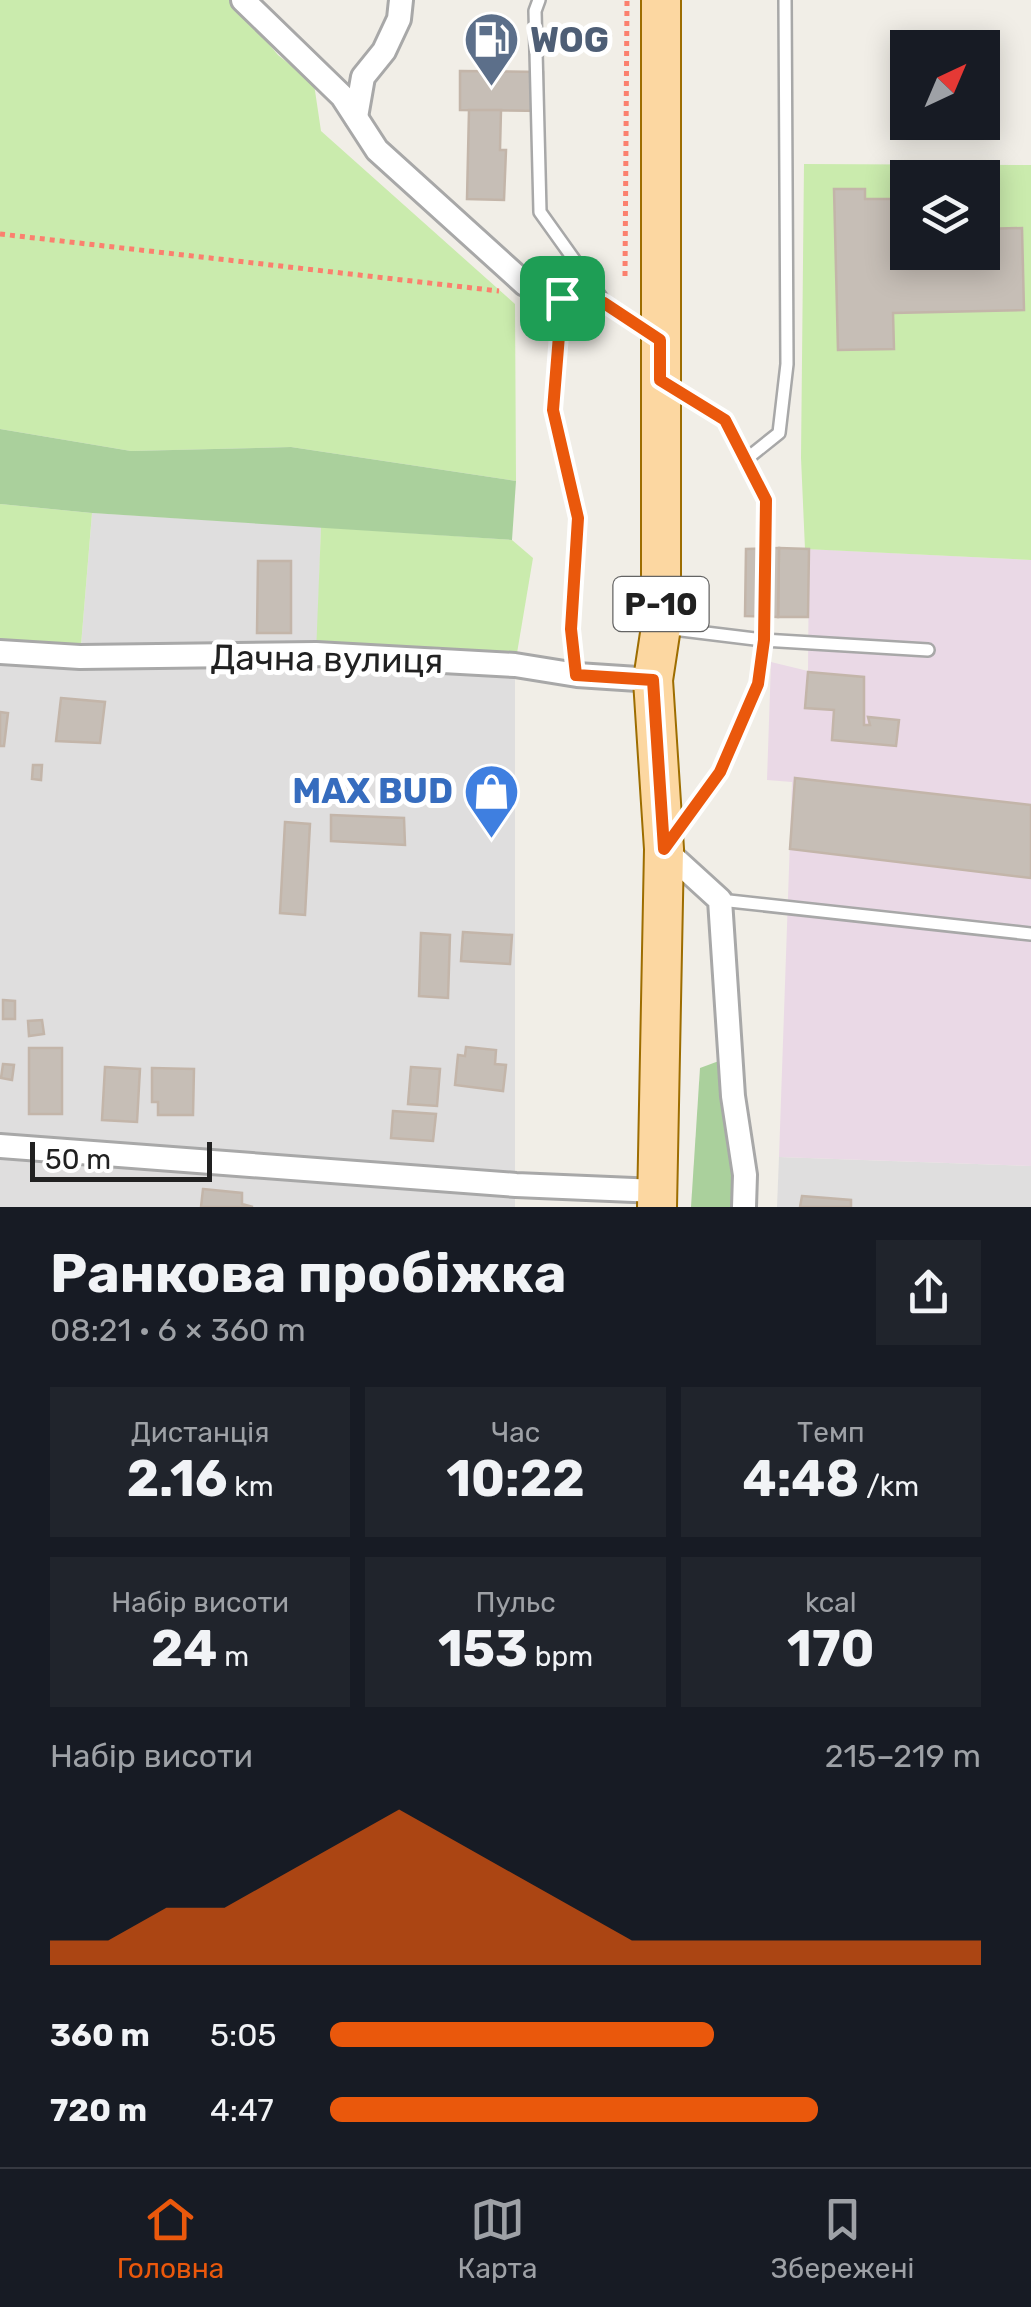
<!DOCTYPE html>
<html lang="uk">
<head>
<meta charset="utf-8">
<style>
	:root { --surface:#171b24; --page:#20242c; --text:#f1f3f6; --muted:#9ea1a6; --line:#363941; --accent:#ea580c }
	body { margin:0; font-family:Rubik,sans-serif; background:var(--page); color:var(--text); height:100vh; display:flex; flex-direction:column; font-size:38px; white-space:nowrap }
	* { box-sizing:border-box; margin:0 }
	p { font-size:32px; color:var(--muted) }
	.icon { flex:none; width:55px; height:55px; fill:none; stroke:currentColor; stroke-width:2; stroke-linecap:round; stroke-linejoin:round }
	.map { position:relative; height:1207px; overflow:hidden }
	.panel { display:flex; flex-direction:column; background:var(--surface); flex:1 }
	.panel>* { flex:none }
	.needle { width:65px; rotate:44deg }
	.fabs { position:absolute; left:890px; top:30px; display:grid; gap:20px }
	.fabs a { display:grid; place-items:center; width:110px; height:110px; border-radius:0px; background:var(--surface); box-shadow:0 5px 25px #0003; font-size:50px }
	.scale { position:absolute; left:30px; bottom:25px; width:182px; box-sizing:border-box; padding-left:10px; border:5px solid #212121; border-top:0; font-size:28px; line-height:35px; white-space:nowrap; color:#212121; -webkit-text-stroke:8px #fff; paint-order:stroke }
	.pin { position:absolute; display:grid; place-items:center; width:85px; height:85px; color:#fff; margin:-42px; border-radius:20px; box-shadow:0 5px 15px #0006 }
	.round { display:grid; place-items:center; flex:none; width:105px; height:105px; border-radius:0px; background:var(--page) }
	.head { display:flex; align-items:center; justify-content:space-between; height:170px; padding:0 50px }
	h1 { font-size:55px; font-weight:700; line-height:75px }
	.stats { display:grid; grid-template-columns:repeat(3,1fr); gap:15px; height:170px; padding:10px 50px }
	.stats div { display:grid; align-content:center; border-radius:0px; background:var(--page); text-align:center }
	.stats b { font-size:50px; font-weight:700 }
	.stats small { font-size:28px; font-weight:400 }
	.stats p { font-size:28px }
	.chart { height:280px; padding:20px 50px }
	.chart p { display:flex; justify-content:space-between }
	.chart svg { width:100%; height:180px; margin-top:10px; fill:var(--accent); opacity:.7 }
	ul { padding:0 50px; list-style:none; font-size:32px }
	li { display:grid; grid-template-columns:160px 120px 1fr; align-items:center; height:75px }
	li i { height:25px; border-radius:12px; background:var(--accent) }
	.tabs { display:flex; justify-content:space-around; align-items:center; height:140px; border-top:2px solid var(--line); background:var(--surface); font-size:28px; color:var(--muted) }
	.tabs a { display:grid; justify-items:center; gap:5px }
	.tabs .current { color:var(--accent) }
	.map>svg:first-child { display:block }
	.residential { fill:#dfdede }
	.industrial { fill:#ead9e6 }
	.grass { fill:#caebad; fill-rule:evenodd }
	.forest { fill:#aad09c }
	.building { fill:#c6beb6; stroke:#c3b5a9; stroke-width:2.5 }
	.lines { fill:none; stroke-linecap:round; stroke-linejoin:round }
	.lane-casing { stroke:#a8a8a8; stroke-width:16 }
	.street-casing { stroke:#a8a8a8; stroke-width:28 }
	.primary-casing { stroke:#9d6d00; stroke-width:42 }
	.path { stroke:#fb806e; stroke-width:5; stroke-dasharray:5 5; stroke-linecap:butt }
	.lane { stroke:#fff; stroke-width:11 }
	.street { stroke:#fff; stroke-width:22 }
	.primary { stroke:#fcd7a1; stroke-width:38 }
	.route-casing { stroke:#fff; stroke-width:20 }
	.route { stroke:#ea580c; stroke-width:12 }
	.labels { text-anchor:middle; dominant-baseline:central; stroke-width:10; stroke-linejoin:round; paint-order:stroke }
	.shield { fill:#fff; stroke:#646464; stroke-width:2.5 }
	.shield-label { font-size:32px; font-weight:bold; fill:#212121 }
	.service-label { font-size:35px; font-weight:bold; fill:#4e5e75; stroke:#fff; text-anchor:start }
	.street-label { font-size:35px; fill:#212121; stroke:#fff }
	.shop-label { font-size:35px; font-weight:bold; fill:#366cbe; stroke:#fff; text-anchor:end }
</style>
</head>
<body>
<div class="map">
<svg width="1031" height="1207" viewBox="0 0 1031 1207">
	<rect width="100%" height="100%" fill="#f1eee7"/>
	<g class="residential">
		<path d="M92,513L321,527L317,654L515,665V1207H0V652L80,657Z"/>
		<path d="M779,1157L1031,1166V1207H777Z"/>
	</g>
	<path class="industrial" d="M809,549L1031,560V1166L779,1157L792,782L767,780L771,662L808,671Z"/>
	<g class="grass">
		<path d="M0,0H232L278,55L314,84L321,131L515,304L516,481L291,447L131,451L0,429Z"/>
		<path d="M804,164L1031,165V560L805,549L801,458ZM908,178H982V252H908Z"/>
		<path d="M0,504L92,513L80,657L0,652Z"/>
		<path d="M321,527L512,540L533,558L515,665L316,654Z"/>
	</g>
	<g class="forest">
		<path d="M0,429L131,451L291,447L516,481L512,540L92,513L0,504Z"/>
		<path d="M727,1058L741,1207H691L700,1068Z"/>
	</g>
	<g class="building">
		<path d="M460,71L543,72V111L460,110Z"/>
		<path d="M469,110H501L500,150H506L504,200L467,199Z"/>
		<path d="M834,189H865V199H896L897,230H908V252H982V229L1022,228L1024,310L893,313L894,349L838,350Z"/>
		<path d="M779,548L809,549L808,617H778Z"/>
		<path d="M779,548L778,617L745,616L746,549Z"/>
		<path d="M258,561H291V633H257Z"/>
		<path d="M808,672L864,677V725H870L868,717L899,720L896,746L832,740L834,710L805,708Z"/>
		<path d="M61,698L105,702L100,743L56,741Z"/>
		<path d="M0,712L8,713L4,746H0Z"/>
		<path d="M33,765H42L41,780L32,779Z"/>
		<path d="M795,778L1031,805V878L790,849Z"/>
		<path d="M331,815L404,818L405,845L331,841Z"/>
		<path d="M285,822L310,824L305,915L280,913Z"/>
		<path d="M463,932L512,935L510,964L461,961Z"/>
		<path d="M421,933L450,935L448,998L419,996Z"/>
		<path d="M3,1000L15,1001V1019H3Z"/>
		<path d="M42,1020L44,1034L29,1036L28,1021Z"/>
		<path d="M466,1047L496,1050L495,1064L506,1065L503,1091L455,1085L458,1055L465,1056Z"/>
		<rect x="29" y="1048" width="33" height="66"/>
		<path d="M3,1064L14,1065L12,1080L1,1078Z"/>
		<path d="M105,1067L140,1069L137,1122L102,1120Z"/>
		<path d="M411,1067L440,1069L437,1106L408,1104Z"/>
		<path d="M152,1068L194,1069L193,1115H158V1102H152Z"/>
		<path d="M393,1111L436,1114L433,1141L391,1138Z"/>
		<path d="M203,1189L242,1193V1204L253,1207H201Z"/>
		<path d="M802,1196L851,1200V1207H800Z"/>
	</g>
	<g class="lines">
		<defs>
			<g id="lane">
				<path d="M539,0L535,11L540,212L605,303L651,335"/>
				<path d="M670,386L725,420L767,500L763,640L758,684L720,772L672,838"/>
				<path d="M744,461L779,433L787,364L785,0"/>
				<path d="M665,628L763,640L928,650"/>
				<path d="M720,900L1031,934"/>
			</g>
			<g id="street">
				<path d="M243,0L342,96L377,150L525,284L562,298"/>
				<path d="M356,117L363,77L384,51L399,19L401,0"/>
				<path d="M0,652L80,657L316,654L515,665L577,675L653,680"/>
				<path d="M664,849L720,900L733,1096L745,1175L744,1207"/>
				<path d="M0,1146L516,1185L657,1191"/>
			</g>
			<path id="primary" d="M657,1207L664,849L653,680L661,627V0"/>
		</defs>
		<use href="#lane" class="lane-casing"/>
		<use href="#street" class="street-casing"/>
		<use href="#primary" class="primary-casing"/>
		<g class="path">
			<path d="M0,234L499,291"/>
			<path d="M625,276L627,0"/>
			<path d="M561,321L553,410L578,519L571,629L574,652"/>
		</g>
		<use href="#lane" class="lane"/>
		<use href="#street" class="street"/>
		<use href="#primary" class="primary"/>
	</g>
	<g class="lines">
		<defs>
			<path id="route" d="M562,298L604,303L660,340V380L725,420L766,500L764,640L758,684L720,772L664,849L653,680L576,675L571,629L578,518L553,410Z"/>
		</defs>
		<use href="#route" class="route-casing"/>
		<use href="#route" class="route"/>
	</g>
	<defs>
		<symbol id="fuel-pin" viewBox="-11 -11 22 30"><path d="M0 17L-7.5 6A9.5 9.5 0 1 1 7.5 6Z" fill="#5c6f8a" stroke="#fff"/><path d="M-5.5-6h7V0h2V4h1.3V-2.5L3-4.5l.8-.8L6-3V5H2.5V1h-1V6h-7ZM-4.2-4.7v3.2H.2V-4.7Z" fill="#fff"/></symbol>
		<symbol id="shop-pin" viewBox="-11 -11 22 30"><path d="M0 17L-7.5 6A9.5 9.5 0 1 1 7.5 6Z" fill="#3f7fe0" stroke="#fff"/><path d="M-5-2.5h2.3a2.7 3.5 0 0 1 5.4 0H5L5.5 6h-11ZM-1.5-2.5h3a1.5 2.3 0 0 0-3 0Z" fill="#fff"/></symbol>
	</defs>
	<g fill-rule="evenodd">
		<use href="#fuel-pin" x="460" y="8" width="63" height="86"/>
		<use href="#shop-pin" x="460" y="760" width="63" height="86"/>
	</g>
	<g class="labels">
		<rect class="shield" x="613.5" y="577" width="95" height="54" rx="8"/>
		<g class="shield-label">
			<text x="661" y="604">Р-10</text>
		</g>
		<g class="service-label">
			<text x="530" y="40">WOG</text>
		</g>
		<g class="street-label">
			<text transform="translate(327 659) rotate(1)">Дачна вулиця</text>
		</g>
		<g class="shop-label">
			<text x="453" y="791">MAX BUD</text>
		</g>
	</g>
</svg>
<div class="fabs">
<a><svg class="needle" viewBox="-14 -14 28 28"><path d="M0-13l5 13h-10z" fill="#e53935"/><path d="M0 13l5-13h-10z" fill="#9ea1a6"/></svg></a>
<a><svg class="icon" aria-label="layers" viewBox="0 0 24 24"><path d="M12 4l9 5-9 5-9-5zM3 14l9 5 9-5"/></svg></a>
</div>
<div class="scale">50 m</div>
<div class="pin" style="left:562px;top:298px;background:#1e9e55"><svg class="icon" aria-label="arrive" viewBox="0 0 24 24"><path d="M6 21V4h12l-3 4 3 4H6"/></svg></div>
</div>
<section class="panel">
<div class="head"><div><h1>Ранкова пробіжка</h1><p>08:21 · 6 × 360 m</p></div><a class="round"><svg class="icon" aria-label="share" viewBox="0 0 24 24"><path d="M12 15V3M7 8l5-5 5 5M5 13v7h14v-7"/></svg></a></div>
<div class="stats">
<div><p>Дистанція</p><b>2.16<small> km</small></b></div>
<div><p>Час</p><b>10:22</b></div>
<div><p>Темп</p><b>4:48<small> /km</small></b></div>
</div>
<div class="stats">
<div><p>Набір висоти</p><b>24<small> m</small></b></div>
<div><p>Пульс</p><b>153<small> bpm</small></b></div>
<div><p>kcal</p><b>170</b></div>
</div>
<div class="chart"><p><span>Набір висоти</span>215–219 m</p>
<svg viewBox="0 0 160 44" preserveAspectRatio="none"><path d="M0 44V38L10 38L20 30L30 30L40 22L50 14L60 6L70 14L80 22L90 30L100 38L110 38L120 38L130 38L140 38L150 38L160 38V44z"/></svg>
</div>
<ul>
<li><b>360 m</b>5:05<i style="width:59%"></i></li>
<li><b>720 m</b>4:47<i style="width:75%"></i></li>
</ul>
</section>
<nav class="tabs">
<a class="current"><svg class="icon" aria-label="home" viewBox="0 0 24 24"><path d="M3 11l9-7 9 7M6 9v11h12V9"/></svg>Головна</a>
<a><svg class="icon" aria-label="map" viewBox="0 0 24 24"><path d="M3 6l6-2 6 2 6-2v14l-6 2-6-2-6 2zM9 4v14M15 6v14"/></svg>Карта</a>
<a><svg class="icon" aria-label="saved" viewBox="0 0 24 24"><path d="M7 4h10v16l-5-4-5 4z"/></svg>Збережені</a>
</nav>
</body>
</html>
